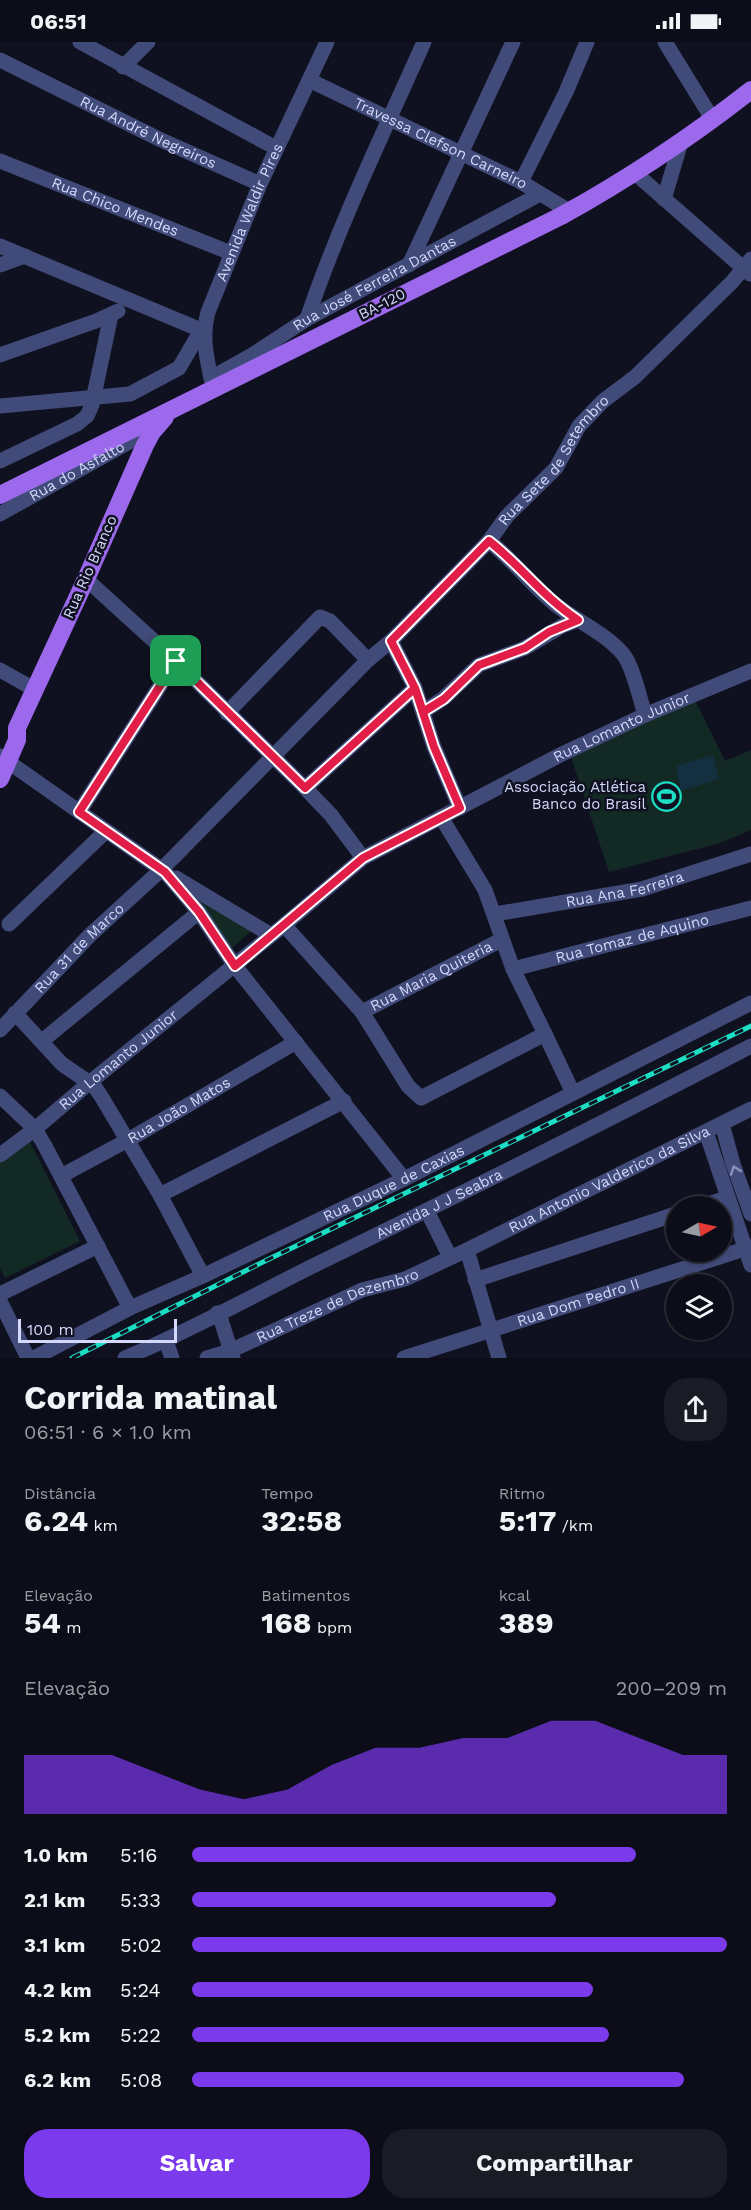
<!DOCTYPE html>
<html lang="pt">
<head>
<meta charset="utf-8">
<style>
	:root { --surface:#0c0d18; --page:#1a1b25; --text:#f1f3f6; --muted:#9a9ca2; --line:#2c2d37; --accent:#7c3aed }
	body { margin:0; font-family:"Work Sans",sans-serif; background:var(--page); color:var(--text); height:100vh; display:flex; flex-direction:column; font-size:22px; white-space:nowrap }
	* { box-sizing:border-box; margin:0 }
	p { font-size:20px; color:var(--muted) }
	.icon { flex:none; width:33px; height:33px; fill:none; stroke:currentColor; stroke-width:2; stroke-linecap:round; stroke-linejoin:round }
	.map { position:relative; height:1316px; overflow:hidden }
	.drawer { display:flex; flex-direction:column; background:var(--surface); flex:1 }
	.drawer>* { flex:none }
	.needle { width:39px; rotate:81deg }
	.tools { position:absolute; left:666px; top:1154px; display:grid; gap:12px }
	.tools a { display:grid; place-items:center; width:66px; height:66px; border-radius:50%; background:var(--surface); box-shadow:0 2px 4px #0004,0 0 0 2px var(--line); font-size:30px }
	.scale { position:absolute; left:18px; bottom:15px; width:159px; box-sizing:border-box; padding-left:6px; border:3px solid #d4d8fa; border-top:0; font-size:16px; line-height:21px; white-space:nowrap; color:#d4d8fa; -webkit-text-stroke:4px #101120; paint-order:stroke }
	.pin { position:absolute; display:grid; place-items:center; width:51px; height:51px; color:#fff; margin:-26px; border-radius:12px; box-shadow:0 3px 9px #0006 }
	.round { display:grid; place-items:center; flex:none; width:63px; height:63px; border-radius:24px; background:var(--page) }
	.head { display:flex; align-items:center; justify-content:space-between; height:102px; padding:0 24px }
	h1 { font-size:33px; font-weight:700; line-height:45px }
	.stats { display:grid; grid-template-columns:repeat(3,1fr); gap:9px; height:102px; padding:6px 24px }
	.stats div { display:grid; align-content:center }
	.stats b { font-size:30px; font-weight:700 }
	.stats small { font-size:16px; font-weight:400 }
	.stats p { font-size:16px }
	.chart { height:168px; padding:12px 24px }
	.chart p { display:flex; justify-content:space-between }
	.chart svg { width:100%; height:108px; margin-top:6px; fill:var(--accent); opacity:.7 }
	.primary-button { display:flex; gap:12px; margin-top:auto; padding:12px 24px }
	.primary-button a { flex:1; height:69px; border-radius:24px; background:var(--accent); color:#fff; font-size:24px; font-weight:700; line-height:69px; text-align:center }
	.primary-button a+a { background:var(--page); color:var(--text) }
	ul { padding:0 24px; list-style:none; font-size:20px }
	li { display:grid; grid-template-columns:96px 72px 1fr; align-items:center; height:45px }
	li i { height:15px; border-radius:8px; background:var(--accent) }
	.status { display:flex; justify-content:space-between; align-items:center; height:42px; padding:0 30px; background:var(--surface); direction:ltr }
	.status svg { height:16px; fill:currentColor }
	.map>svg:first-child { display:block }
	.green { fill:#132923 }
	.water { fill:#132f40 }
	.lines { fill:none; stroke-linecap:round; stroke-linejoin:round }
	.minor { stroke:#404b79; stroke-width:15 }
	.major { stroke:#9c68ec; stroke-width:18 }
	.rail-casing { stroke:#1cdec4; stroke-width:5 }
	.rail { stroke:#101120; stroke-width:3; stroke-dasharray:9; stroke-linecap:butt }
	.oneway { stroke:#8a92ba }
	.route-casing { stroke:#fff; stroke-width:12 }
	.route { stroke:#e11d48; stroke-width:8 }
	.labels { text-anchor:middle; dominant-baseline:central; stroke-width:5; stroke-linejoin:round; paint-order:stroke }
	.street-label { font-size:15px; fill:#d4d8fa; stroke:#101120 }
	.poi-label { font-size:15px; fill:#d4d8fa; stroke:#101120; text-anchor:end }
</style>
</head>
<body>
<div class="status"><b>06:51</b><svg viewBox="0 0 49 12"><path d="M0 12V9h3v3zM5 12V6h3v6zM10 12V3h3v9zM15 12V0h3v12zM26 1h20v11H26zM47 4h2v5h-2z"/></svg></div>
<div class="map">
<svg width="751" height="1316" viewBox="0 0 751 1316">
	<rect width="100%" height="100%" fill="#101120"/>
	<g class="green">
		<path d="M692,652L725,719L751,708V788L720,801L609,830L571,715Z"/>
		<path d="M190,852L251,889L231,907Z"/>
		<path d="M27,1094L80,1199L5,1236L0,1226V1118Z"/>
	</g>
	<path class="water" d="M713,713L719,737L681,749L676,724Z"/>
	<g class="lines">
		<g class="minor">
			<path d="M80,0L276,106"/>
			<path d="M665,0L713,78"/>
			<path id="s1" d="M0,18L159,97L260,142"/>
			<path d="M123,25L148,0"/>
			<path id="s2" d="M309,38L521,140L569,169"/>
			<path id="s3" d="M0,119L231,211"/>
			<path d="M635,131L750,232"/>
			<path d="M521,140L566,50L587,0"/>
			<path d="M664,157L681,100"/>
			<path d="M0,204L201,288"/>
			<path d="M0,223L25,214"/>
			<path d="M409,223L513,0"/>
			<path d="M307,277C339,182 383,92 424,0"/>
			<path d="M0,313L96,279L118,269"/>
			<path id="s4" d="M211,336L252,313L307,277L540,152"/>
			<path id="s5" d="M213,344C207,319 201,295 208,270L260,142L327,0"/>
			<path d="M0,364L130,352L179,326L203,285"/>
			<path d="M0,419L77,382L87,374L92,363L111,273"/>
			<path id="s6" d="M0,472L156,385"/>
			<path d="M489,499C513,518 533,545 556,563C577,579 605,591 623,612C633,624 640,657 645,673"/>
			<path d="M86,537L176,619L305,746L331,773L363,816"/>
			<path d="M391,599L415,646L434,705L460,766"/>
			<path d="M0,628L34,647"/>
			<path d="M423,670L444,656L479,623L525,606L562,584L578,578"/>
			<path d="M227,671L320,575L330,579L368,618"/>
			<path d="M0,714L165,830L199,870L235,924L404,1137"/>
			<path d="M305,746L415,646"/>
			<path d="M79,770L176,619"/>
			<path d="M176,836L271,893"/>
			<path id="s7" d="M495,872L642,847L751,812"/>
			<path d="M9,882L106,789"/>
			<path d="M284,883L362,970L408,1044L421,1056L545,992L513,927L485,848L441,775"/>
			<path id="s8" d="M513,927L751,866"/>
			<path id="s9" d="M362,970L501,898"/>
			<path d="M15,971L62,1022L94,1044L101,1054L160,1153L203,1234"/>
			<path id="s10" d="M0,988L90,893L161,828L368,618L391,599L489,499L507,474L556,426L579,384L603,359L635,335L732,240L751,217"/>
			<path d="M545,992L573,1051"/>
			<path d="M42,999L199,870"/>
			<path d="M0,1054L35,1087L45,1104L130,1266"/>
			<path d="M722,1082L733,1122L751,1172"/>
			<path d="M706,1090L751,1223"/>
			<path id="s11" d="M0,1113L35,1087L89,1041L284,883L363,816L562,712L645,673L751,629"/>
			<path id="s12" d="M61,1134L128,1098L296,1000"/>
			<path d="M160,1153L344,1059"/>
			<path d="M702,1164L727,1156"/>
			<path d="M427,1169L450,1215"/>
			<path d="M467,1208L499,1316"/>
			<path d="M475,1238L676,1172"/>
			<path d="M0,1252L98,1204"/>
			<path d="M0,1259L28,1316"/>
			<path d="M217,1271L221,1278L233,1316"/>
			<path d="M166,1299L172,1316"/>
			<path id="s13" d="M34,1316L130,1266L203,1234L404,1137L751,961"/>
			<path id="s14" d="M125,1316C192,1288 256,1252 321,1220C465,1150 609,1078 751,1004"/>
			<path id="s15" d="M207,1316L230,1309L362,1248L405,1237L467,1208L751,1067"/>
			<path id="s16" d="M404,1316L751,1205"/>
		</g>
		<g class="major">
			<path d="M0,453L561,174C628,137 691,95 751,48"/>
			<path d="M0,737L17,698V686L86,537L145,403L152,390L165,375"/>
		</g>
		<defs>
			<path id="rail" d="M72,1316L267,1218L751,984"/>
		</defs>
		<use href="#rail" class="rail-casing"/>
		<use href="#rail" class="rail"/>
	</g>
	<defs><path id="oneway-chevron" d="M-2-3.5L2.5 0L-2 3.5" fill="none" stroke-width="1.6" stroke-linecap="round" stroke-linejoin="round" transform="scale(1.5)"/></defs>
	<use class="oneway" href="#oneway-chevron" transform="translate(735 1128) rotate(-109)"/>
	<g class="lines">
		<defs>
			<path id="route" d="M176,619L79,770L165,830L199,870L235,924L363,816L460,766L434,705L415,646L391,599L489,499C520,523 544,556 578,578L549,590L525,606L479,623L444,657L423,670L415,646L305,746L176,619"/>
		</defs>
		<use href="#route" class="route-casing"/>
		<use href="#route" class="route"/>
	</g>
	<defs>
		<symbol id="stadium-ring" viewBox="-11 -11 22 22"><circle r="9.5" fill="#101120" stroke="#1cdec4" stroke-width="1.5"/><path d="M0-5a6.5 5 0 1 0 0 10a6.5 5 0 1 0 0-10ZM-3.5-1.8h7v3.6h-7Z" fill="#1cdec4"/></symbol>
	</defs>
	<g fill-rule="evenodd">
		<use href="#stadium-ring" x="650" y="738" width="33" height="33"/>
	</g>
	<g class="labels">
		<g class="street-label">
			<text stroke="none"><textPath href="#s1" startOffset="165">Rua André Negreiros</textPath></text>
			<text stroke="none"><textPath href="#s2" startOffset="146">Travessa Clefson Carneiro</textPath></text>
			<text stroke="none"><textPath href="#s3" startOffset="124">Rua Chico Mendes</textPath></text>
			<text stroke="none"><textPath href="#s5" startOffset="183">Avenida Waldir Pires</textPath></text>
			<text stroke="none"><textPath href="#s4" startOffset="189">Rua José Ferreira Dantas</textPath></text>
			<text transform="translate(382 262) rotate(-27)">BA-120</text>
			<text stroke="none"><textPath href="#s10" startOffset="796">Rua Sete de Setembro</textPath></text>
			<text stroke="none"><textPath href="#s6" startOffset="88">Rua do Asfalto</textPath></text>
			<text transform="translate(90 525) rotate(-66)">Rua Rio Branco</text>
			<text stroke="none"><textPath href="#s11" startOffset="759">Rua Lomanto Junior</textPath></text>
			<text stroke="none"><textPath href="#s7" startOffset="132">Rua Ana Ferreira</textPath></text>
			<text stroke="none"><textPath href="#s8" startOffset="123">Rua Tomaz de Aquino</textPath></text>
			<text stroke="none"><textPath href="#s10" startOffset="114">Rua 31 de Marco</textPath></text>
			<text stroke="none"><textPath href="#s9" startOffset="78">Rua Maria Quiteria</textPath></text>
			<text stroke="none"><textPath href="#s11" startOffset="152">Rua Lomanto Junior</textPath></text>
			<text stroke="none"><textPath href="#s12" startOffset="135">Rua João Matos</textPath></text>
			<text stroke="none"><textPath href="#s15" startOffset="441">Rua Antonio Valderico da Silva</textPath></text>
			<text stroke="none"><textPath href="#s13" startOffset="400">Rua Duque de Caxias</textPath></text>
			<text stroke="none"><textPath href="#s14" startOffset="350">Avenida J J Seabra</textPath></text>
			<text stroke="none"><textPath href="#s16" startOffset="183">Rua Dom Pedro II</textPath></text>
			<text stroke="none"><textPath href="#s15" startOffset="141">Rua Treze de Dezembro</textPath></text>
		</g>
		<g class="poi-label">
			<text x="646" y="745">Associação Atlética<tspan x="646" dy="17">Banco do Brasil</tspan></text>
		</g>
	</g>
</svg>
<div class="tools">
<a><svg class="needle" viewBox="-14 -14 28 28"><path d="M0-13l5 13h-10z" fill="#e53935"/><path d="M0 13l5-13h-10z" fill="#9a9ca2"/></svg></a>
<a><svg class="icon" aria-label="layers" viewBox="0 0 24 24"><path d="M12 4l9 5-9 5-9-5zM3 14l9 5 9-5"/></svg></a>
</div>
<div class="scale">100 m</div>
<div class="pin" style="left:176px;top:619px;background:#1e9e55"><svg class="icon" aria-label="arrive" viewBox="0 0 24 24"><path d="M6 21V4h12l-3 4 3 4H6"/></svg></div>
</div>
<section class="drawer">
<div class="head"><div><h1>Corrida matinal</h1><p>06:51 · 6 × 1.0 km</p></div><a class="round"><svg class="icon" aria-label="share" viewBox="0 0 24 24"><path d="M12 15V3M7 8l5-5 5 5M5 13v7h14v-7"/></svg></a></div>
<div class="stats">
<div><p>Distância</p><b>6.24<small> km</small></b></div>
<div><p>Tempo</p><b>32:58</b></div>
<div><p>Ritmo</p><b>5:17<small> /km</small></b></div>
</div>
<div class="stats">
<div><p>Elevação</p><b>54<small> m</small></b></div>
<div><p>Batimentos</p><b>168<small> bpm</small></b></div>
<div><p>kcal</p><b>389</b></div>
</div>
<div class="chart"><p><span>Elevação</span>200–209 m</p>
<svg viewBox="0 0 160 44" preserveAspectRatio="none"><path d="M0 44V20L10 20L20 20L30 27L40 34L50 38L60 34L70 24L80 17L90 17L100 13L110 13L120 6L130 6L140 13L150 20L160 20V44z"/></svg>
</div>
<ul>
<li><b>1.0 km</b>5:16<i style="width:83%"></i></li>
<li><b>2.1 km</b>5:33<i style="width:68%"></i></li>
<li><b>3.1 km</b>5:02<i style="width:100%"></i></li>
<li><b>4.2 km</b>5:24<i style="width:75%"></i></li>
<li><b>5.2 km</b>5:22<i style="width:78%"></i></li>
<li><b>6.2 km</b>5:08<i style="width:92%"></i></li>
</ul>
<div class="primary-button"><a>Salvar</a><a>Compartilhar</a></div>
</section>
</body>
</html>
